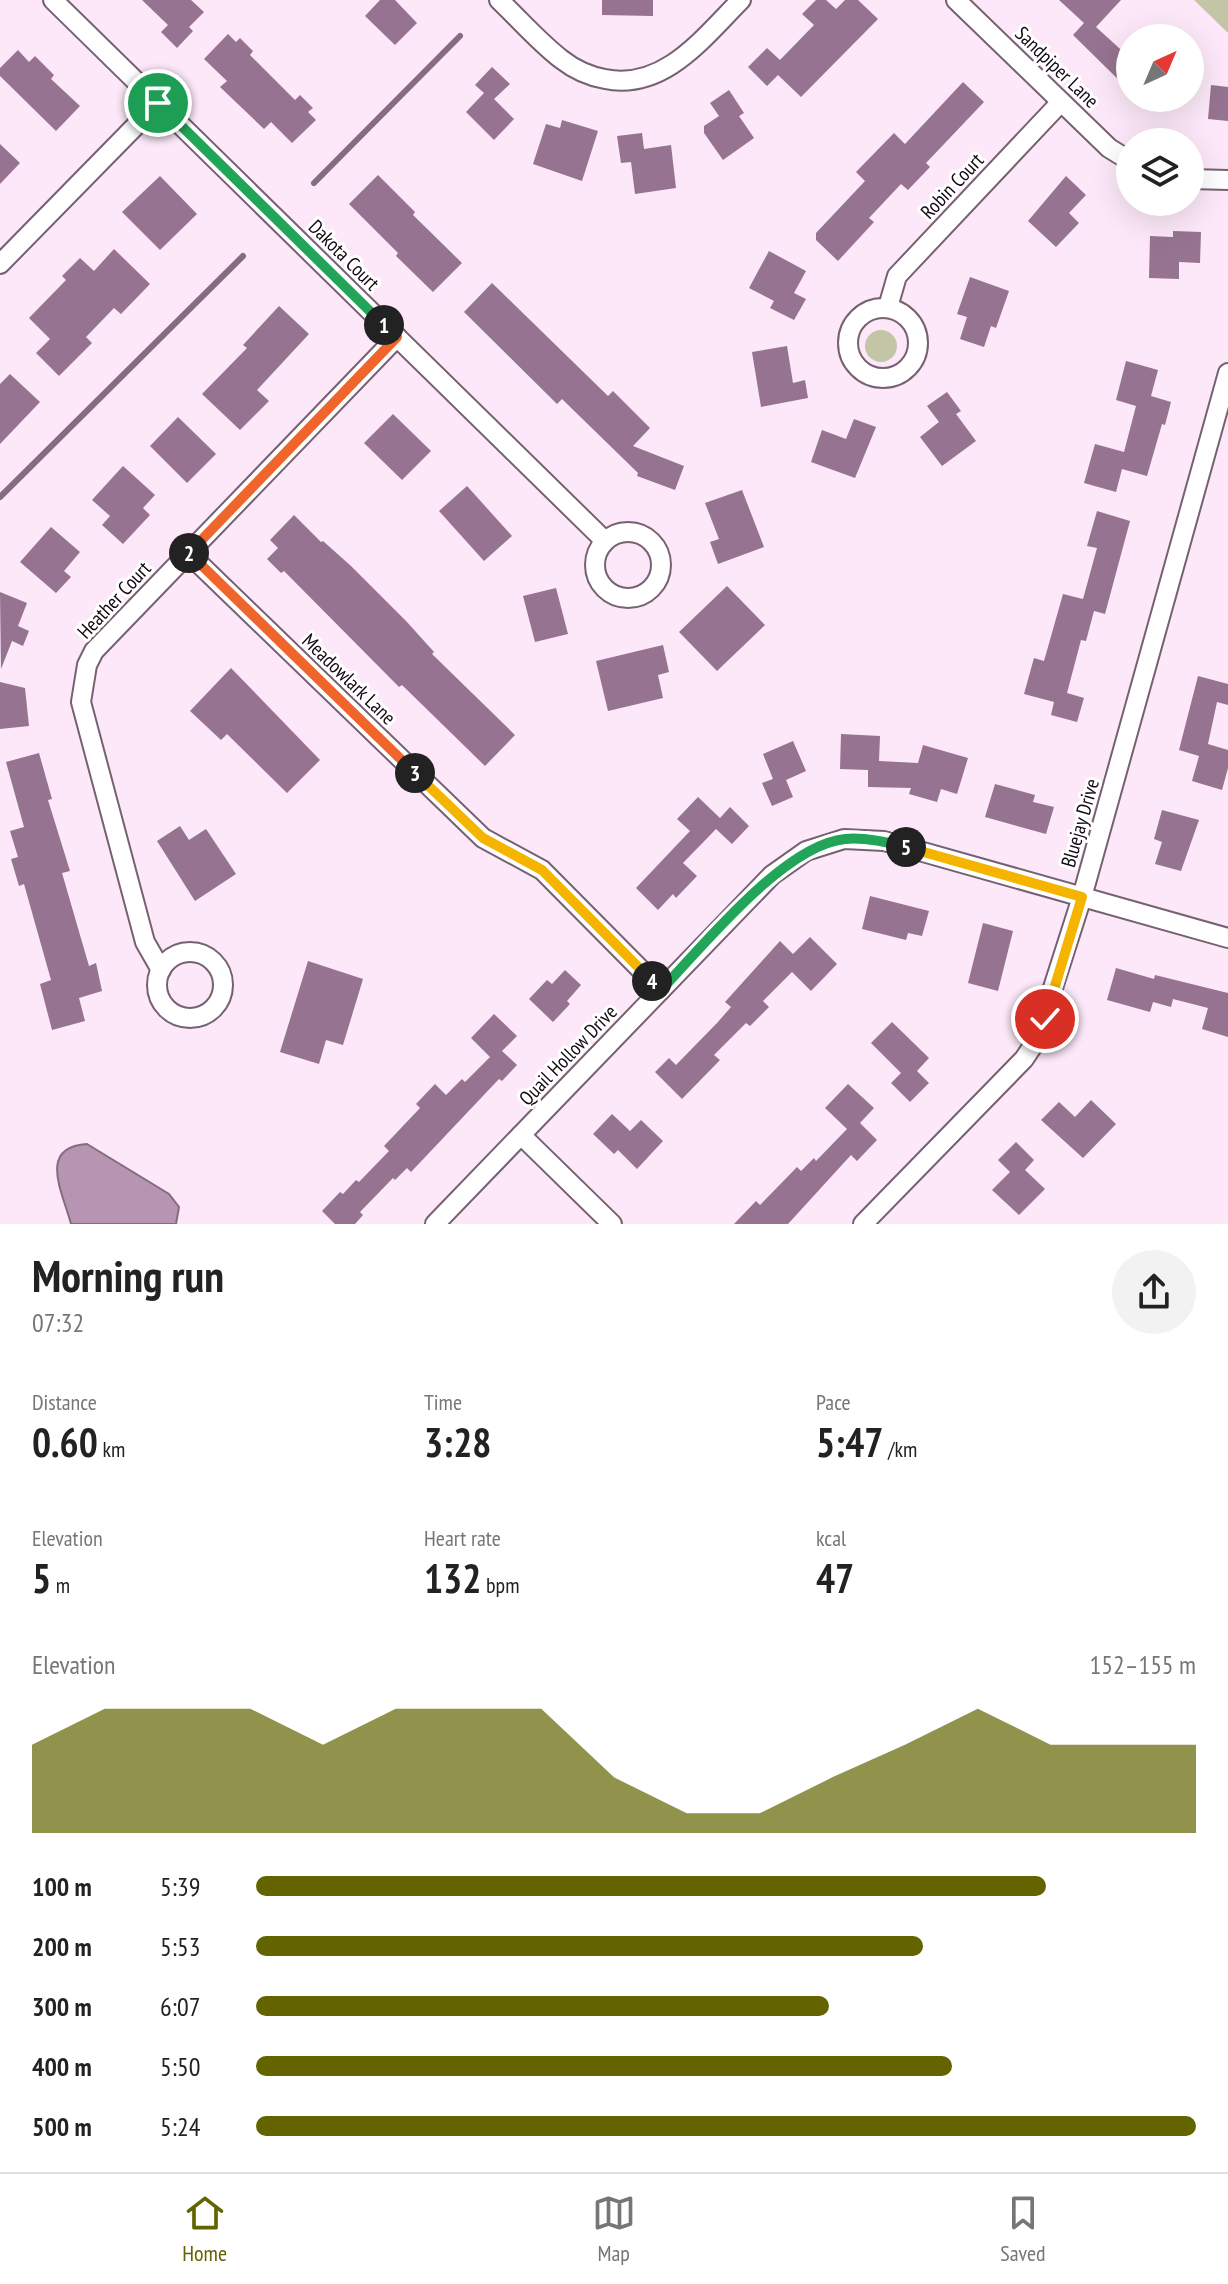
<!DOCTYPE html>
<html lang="en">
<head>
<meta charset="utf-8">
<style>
	:root { --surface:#fff; --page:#f2f2f2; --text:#222; --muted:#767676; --line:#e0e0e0; --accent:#636400 }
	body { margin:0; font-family:"PT Sans Narrow",sans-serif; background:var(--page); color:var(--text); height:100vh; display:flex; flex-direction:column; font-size:30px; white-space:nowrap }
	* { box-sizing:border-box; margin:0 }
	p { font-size:26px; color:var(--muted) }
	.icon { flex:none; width:44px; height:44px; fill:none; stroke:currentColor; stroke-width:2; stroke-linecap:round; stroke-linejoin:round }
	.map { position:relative; height:1224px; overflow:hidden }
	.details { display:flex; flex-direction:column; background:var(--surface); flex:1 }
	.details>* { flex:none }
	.needle { width:52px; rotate:44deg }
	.controls { position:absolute; left:1116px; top:24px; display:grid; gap:16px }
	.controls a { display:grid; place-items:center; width:88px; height:88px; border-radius:50%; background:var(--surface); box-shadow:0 8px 32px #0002; font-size:40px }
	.pin { position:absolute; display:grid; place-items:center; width:68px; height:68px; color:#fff; margin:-34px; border:4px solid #fff; border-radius:50%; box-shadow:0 2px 8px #0007 }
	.km { position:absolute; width:40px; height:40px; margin:-20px; border-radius:50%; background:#222; color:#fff; font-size:22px; line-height:40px; text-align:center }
	.round { display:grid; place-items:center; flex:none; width:84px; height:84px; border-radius:42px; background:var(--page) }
	.head { display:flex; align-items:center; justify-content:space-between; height:136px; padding:0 32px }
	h1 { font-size:44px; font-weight:600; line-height:60px }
	.metrics { display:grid; grid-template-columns:repeat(3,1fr); gap:12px; height:136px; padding:8px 32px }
	.metrics div { display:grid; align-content:center }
	.metrics b { font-size:40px; font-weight:600 }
	.metrics small { font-size:22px; font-weight:400 }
	.metrics p { font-size:22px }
	.chart { height:224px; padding:16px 32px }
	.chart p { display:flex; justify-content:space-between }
	.chart svg { width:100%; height:144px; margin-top:8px; fill:var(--accent); opacity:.7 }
	ul { padding:0 32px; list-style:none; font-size:26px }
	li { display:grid; grid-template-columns:128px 96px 1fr; align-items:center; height:60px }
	li i { height:20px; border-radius:10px; background:var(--accent) }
	.menu { display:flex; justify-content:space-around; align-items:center; height:112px; border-top:2px solid var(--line); background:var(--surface); font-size:22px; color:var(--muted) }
	.menu a { display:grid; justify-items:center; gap:4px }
	.menu .selected { color:var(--accent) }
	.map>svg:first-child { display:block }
	.green { fill:#c3c6a6 }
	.water { fill:#b794b1; stroke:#866b81; stroke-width:2 }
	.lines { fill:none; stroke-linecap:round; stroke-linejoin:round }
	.stream { stroke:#866b81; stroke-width:6 }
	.building { fill:#967390 }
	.minor-casing { stroke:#766173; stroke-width:22 }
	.minor { stroke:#fff; stroke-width:18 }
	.split-1-casing { stroke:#fff; stroke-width:16 }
	.split-2-casing { stroke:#fff; stroke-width:16 }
	.split-3-casing { stroke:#fff; stroke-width:16 }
	.split-4-casing { stroke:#fff; stroke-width:16 }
	.split-5-casing { stroke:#fff; stroke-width:16 }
	.split-6-casing { stroke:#fff; stroke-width:16 }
	.split-1 { stroke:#22a559; stroke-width:10 }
	.split-2 { stroke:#f0652b; stroke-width:10 }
	.split-3 { stroke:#f0652b; stroke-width:10 }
	.split-4 { stroke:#f5b400; stroke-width:10 }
	.split-5 { stroke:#22a559; stroke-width:10 }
	.split-6 { stroke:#f5b400; stroke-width:10 }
	.labels { text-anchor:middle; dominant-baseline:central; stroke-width:6; stroke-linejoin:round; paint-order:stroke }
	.street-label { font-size:20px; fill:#120a10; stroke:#fff }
</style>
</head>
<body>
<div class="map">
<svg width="1228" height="1224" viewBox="0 0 1228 1224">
	<rect width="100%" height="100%" fill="#fce8f8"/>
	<g class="green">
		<path d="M1194,0H1228V32H1227Z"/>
		<circle cx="881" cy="346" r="16"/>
	</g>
	<path class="water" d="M87,1144L169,1194L179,1207L176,1224H71C63,1193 37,1147 87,1144Z"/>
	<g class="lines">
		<g class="stream">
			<path d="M314,183L460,36"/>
			<path d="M0,497L243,256"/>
		</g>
	</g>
	<g class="building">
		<path d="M142,0H191L204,12L189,27L193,31L177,48L161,32L168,25Z"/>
		<path d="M380,0H395L417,23L395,45L365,16Z"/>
		<path d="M602,0H653V16L602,15Z"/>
		<path d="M816,0H826L836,9L845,0H858L878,19L801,97L778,75L767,86L748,67L767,48L780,60L814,25L802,14Z"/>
		<path d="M1059,0H1121L1096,27L1130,58V91L1073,35L1084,23Z"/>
		<path d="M228,34L236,42L240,38L253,51L250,55L295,100L300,95L313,108L308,112L316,120L292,143L271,122L264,129L220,87L227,81L204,59Z"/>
		<path d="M18,50L29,62L35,56L54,75L51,79L80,106L56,131L0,76V68Z"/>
		<path d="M492,67L510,84L494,99L514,119L494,140L466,112L484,93L475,85Z"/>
		<path d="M963,82L984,102L926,163L930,167L908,190L901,184L869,218L874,222L838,261L816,240V233L865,181L856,172L894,133L905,144Z"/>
		<path d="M1211,85L1228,87V121L1208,119Z"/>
		<path d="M729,90L744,113L739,116L754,138L723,160L704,133V126L719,116L710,103Z"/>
		<path d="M562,120L598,131L582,181L533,164L546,124L560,128Z"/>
		<path d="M642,133L644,149L671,145L676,188L635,194L631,162L621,163L617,136Z"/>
		<path d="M0,144L20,163L0,184Z"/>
		<path d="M378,175L415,212L413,215L462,263L433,292L396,256L398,253L349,204Z"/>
		<path d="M160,176L197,214L160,250L122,212Z"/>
		<path d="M1066,176L1086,195L1069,213L1079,223L1056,247L1028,221Z"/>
		<path d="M1173,231L1201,232L1200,263L1179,262V279L1149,278L1150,236L1173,237Z"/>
		<path d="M114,249L150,284L121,314L114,308L86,337L92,343L59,376L36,353L50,339L29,318L66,280L62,276L80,258L94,271Z"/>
		<path d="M769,251L806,271L794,293L806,299L794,320L770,308L774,301L749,288Z"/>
		<path d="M970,277L1009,291L996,328L991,326L984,347L960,339L967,317L957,314Z"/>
		<path d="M492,283L608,396L613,391L650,428L633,446L684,466L675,490L637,476L638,473L562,399L557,404L464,312Z"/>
		<path d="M279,306L309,334L257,390L269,401L240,430L202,394L247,348L243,345Z"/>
		<path d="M787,346L793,383L805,380L808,398L761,407L752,352Z"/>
		<path d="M1126,361L1158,370L1151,396L1171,402L1165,425L1162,424L1147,476L1122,469L1116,492L1084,483L1095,444L1124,452L1136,406L1116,400Z"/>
		<path d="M10,374L40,402L0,444V384Z"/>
		<path d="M947,392L961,411L956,414L976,441L942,466L920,437L939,422L927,406Z"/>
		<path d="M393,414L431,451L402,480L364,443Z"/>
		<path d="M178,417L216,454L187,483L150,446Z"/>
		<path d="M854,419L876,427L855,478L811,462L822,430L846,439Z"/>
		<path d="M123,466L155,495L143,508L150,515L123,544L102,525L110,516L92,500Z"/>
		<path d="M467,486L512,536L484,561L439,511Z"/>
		<path d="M742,490L764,547L718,564L710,542L719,539L705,503Z"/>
		<path d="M1097,511L1130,521L1105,614L1094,611L1086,641L1081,640L1067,693L1084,698L1077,722L1051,715L1054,702L1024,694L1034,658L1044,661L1063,594L1083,599L1097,548L1087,546Z"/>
		<path d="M294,515L321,542L323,541L351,566L407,622L434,652L432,654L515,735L485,766L402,685L399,687L284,571L281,573L267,559L278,548L270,540Z"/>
		<path d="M51,527L80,552L64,571L71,577L56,593L20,562Z"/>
		<path d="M727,586L765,625L717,671L679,632Z"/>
		<path d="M556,588L568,634L535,642L523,596Z"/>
		<path d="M0,592L27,603L18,626L29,631L23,646L12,641L1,669Z"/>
		<path d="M663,645L669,672L658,675L663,698L608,711L596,661Z"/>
		<path d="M231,668L320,760L287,793L227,734L221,740L190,711Z"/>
		<path d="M1198,676L1228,684V705L1217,702L1208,744L1228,750V768L1222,790L1192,781L1199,756L1179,750Z"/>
		<path d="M0,682L25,688L29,726L0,729Z"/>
		<path d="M841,734L880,736L879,761L918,763L923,745L968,758L957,794L941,789L937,802L909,794L911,788L868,787V770L840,769Z"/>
		<path d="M793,741L806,771L786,780L793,797L772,806L762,783L773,779L763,754Z"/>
		<path d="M39,753L52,799L48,800L70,871L62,873L89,966L96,963L102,991L79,998L85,1021L52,1030L40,984L51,980L24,884L19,886L11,859L18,857L10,831L24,827L6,762Z"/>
		<path d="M995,784L1035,795L1033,802L1054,807L1046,834L985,817Z"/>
		<path d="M698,797L720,818L730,807L749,826L732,844L716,829L683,863L697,876L676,898L673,894L658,910L636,888L690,831L677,819Z"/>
		<path d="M1162,810L1199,820L1181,871L1155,864L1162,842L1154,839Z"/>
		<path d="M180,826L189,840L206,829L236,874L195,901L157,841Z"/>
		<path d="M870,896L929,911L922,936L908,933L906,940L862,929Z"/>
		<path d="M983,923L1013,931L998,991L968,983Z"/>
		<path d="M810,937L837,964L811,991L792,972L763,1001L769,1007L750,1026L746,1023L714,1055L720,1060L682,1099L655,1072L669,1058L676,1065L717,1023L731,1007L725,1002L780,941L793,954Z"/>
		<path d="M308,961L363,979L343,1045L326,1040L319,1064L280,1052Z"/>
		<path d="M1116,968L1154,979L1155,975L1228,993V1037L1202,1029L1208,1008L1173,999L1171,1007L1153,1002L1150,1012L1107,1000Z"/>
		<path d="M565,970L581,985L567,1001L570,1004L553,1022L529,999L547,980L552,984Z"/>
		<path d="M494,1014L517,1036L502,1051L517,1065L502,1081L499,1079L411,1172L407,1168L395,1180L393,1178L360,1212L363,1215L355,1224H335L322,1211L340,1192L343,1194L356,1180L359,1182L389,1151L384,1146L420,1108L416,1104L435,1084L446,1095L462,1079L465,1082L490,1057L471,1038Z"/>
		<path d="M892,1022L929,1058L917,1071L929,1083L910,1102L891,1083L901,1073L871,1043Z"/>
		<path d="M848,1084L874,1108L860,1123L877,1140L857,1161L851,1155L788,1224H734L756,1201L760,1205L797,1167L801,1171L814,1158L816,1161L847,1129L825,1108Z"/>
		<path d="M1091,1100L1116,1124L1083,1158L1041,1120L1059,1102L1075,1117Z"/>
		<path d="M612,1114L630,1131L641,1120L663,1141L637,1169L618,1150L614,1154L593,1134Z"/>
		<path d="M1016,1142L1034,1160L1025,1170L1045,1189L1019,1215L992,1190L1010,1172L998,1160Z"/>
	</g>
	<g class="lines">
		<defs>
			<g id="minor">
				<path d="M53,0L605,541"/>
				<path d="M499,0C520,20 539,42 561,59C575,70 588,76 605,79C664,91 704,37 741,0"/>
				<path d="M956,0L1109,148L1130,161"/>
				<path d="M1190,179L1228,180"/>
				<path d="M0,264L158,103"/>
				<path d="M888,307L897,276L1061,102"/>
				<circle cx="883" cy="343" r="35"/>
				<circle cx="628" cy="565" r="33"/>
				<path d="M188,553L483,838L542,870L661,990"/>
				<circle cx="190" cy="985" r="33"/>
				<path d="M161,970L145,942L81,702L87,665L94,651L397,337"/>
				<path d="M521,1135L612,1224"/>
				<path d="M435,1224L772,875L806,851L844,839L884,841L1228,938"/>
				<path d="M863,1224L1024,1059L1036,1041L1082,897L1228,373"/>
			</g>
		</defs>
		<use href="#minor" class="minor-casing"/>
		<use href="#minor" class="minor"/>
	</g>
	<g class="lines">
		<defs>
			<path id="split-1" d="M158,103L384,325"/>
			<path id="split-2" d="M189,553L397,337L384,325"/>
			<path id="split-3" d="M189,553L415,773"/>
			<path id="split-4" d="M415,773L483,838L542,870L652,981"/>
			<path id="split-5" d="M652,981L661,990C703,946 784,845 845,839C865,837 887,842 906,847"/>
			<path id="split-6" d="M906,847L1082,897L1045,1019"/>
		</defs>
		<use href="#split-1" class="split-1-casing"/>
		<use href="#split-2" class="split-2-casing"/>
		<use href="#split-3" class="split-3-casing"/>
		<use href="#split-4" class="split-4-casing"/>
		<use href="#split-5" class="split-5-casing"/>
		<use href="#split-6" class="split-6-casing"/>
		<use href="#split-1" class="split-1"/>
		<use href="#split-2" class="split-2"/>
		<use href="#split-3" class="split-3"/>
		<use href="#split-4" class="split-4"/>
		<use href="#split-5" class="split-5"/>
		<use href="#split-6" class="split-6"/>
	</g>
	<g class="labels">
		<g class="street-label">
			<text transform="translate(1057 67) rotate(44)">Sandpiper Lane</text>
			<text transform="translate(952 186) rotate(-47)">Robin Court</text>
			<text transform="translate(344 255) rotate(45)">Dakota Court</text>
			<text transform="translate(114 600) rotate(-47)">Heather Court</text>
			<text transform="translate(349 679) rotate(44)">Meadowlark Lane</text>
			<text transform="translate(1080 823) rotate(-74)">Bluejay Drive</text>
			<text transform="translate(568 1055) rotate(-46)">Quail Hollow Drive</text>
		</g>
	</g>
</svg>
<div class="controls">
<a><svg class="needle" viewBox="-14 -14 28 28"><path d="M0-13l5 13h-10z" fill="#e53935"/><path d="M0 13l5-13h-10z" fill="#767676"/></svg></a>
<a><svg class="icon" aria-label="layers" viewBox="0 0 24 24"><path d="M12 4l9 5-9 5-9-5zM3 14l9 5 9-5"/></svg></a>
</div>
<div class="pin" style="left:158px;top:103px;background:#1e9e55"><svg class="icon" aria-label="arrive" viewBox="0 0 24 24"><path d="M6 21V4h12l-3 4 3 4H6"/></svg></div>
<div class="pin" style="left:1045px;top:1019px;background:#d93025"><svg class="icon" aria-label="check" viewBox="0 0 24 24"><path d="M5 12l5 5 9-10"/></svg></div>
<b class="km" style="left:384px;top:325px">1</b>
<b class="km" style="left:189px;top:553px">2</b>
<b class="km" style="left:415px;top:773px">3</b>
<b class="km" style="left:652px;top:981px">4</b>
<b class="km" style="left:906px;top:847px">5</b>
</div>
<section class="details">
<div class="head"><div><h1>Morning run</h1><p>07:32</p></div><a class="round"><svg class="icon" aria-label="share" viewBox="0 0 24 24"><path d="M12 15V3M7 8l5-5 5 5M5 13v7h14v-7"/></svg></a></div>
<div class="metrics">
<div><p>Distance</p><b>0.60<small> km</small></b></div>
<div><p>Time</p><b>3:28</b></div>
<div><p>Pace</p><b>5:47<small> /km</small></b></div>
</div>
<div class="metrics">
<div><p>Elevation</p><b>5<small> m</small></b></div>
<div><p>Heart rate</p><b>132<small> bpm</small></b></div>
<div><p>kcal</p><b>47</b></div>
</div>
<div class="chart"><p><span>Elevation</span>152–155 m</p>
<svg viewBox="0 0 160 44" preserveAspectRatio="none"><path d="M0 44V17L10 6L20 6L30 6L40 17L50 6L60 6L70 6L80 27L90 38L100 38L110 27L120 17L130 6L140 17L150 17L160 17V44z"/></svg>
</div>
<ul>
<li><b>100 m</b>5:39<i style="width:84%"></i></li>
<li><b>200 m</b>5:53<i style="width:71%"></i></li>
<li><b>300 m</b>6:07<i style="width:61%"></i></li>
<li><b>400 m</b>5:50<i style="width:74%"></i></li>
<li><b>500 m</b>5:24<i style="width:100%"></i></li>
</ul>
</section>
<nav class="menu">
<a class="selected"><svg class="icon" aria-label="home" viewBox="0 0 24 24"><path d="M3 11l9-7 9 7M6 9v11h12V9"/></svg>Home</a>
<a><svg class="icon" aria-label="map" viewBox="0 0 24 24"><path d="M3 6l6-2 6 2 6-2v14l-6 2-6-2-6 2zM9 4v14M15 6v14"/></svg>Map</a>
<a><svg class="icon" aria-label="saved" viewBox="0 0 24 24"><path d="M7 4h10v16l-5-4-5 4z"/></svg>Saved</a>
</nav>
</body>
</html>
